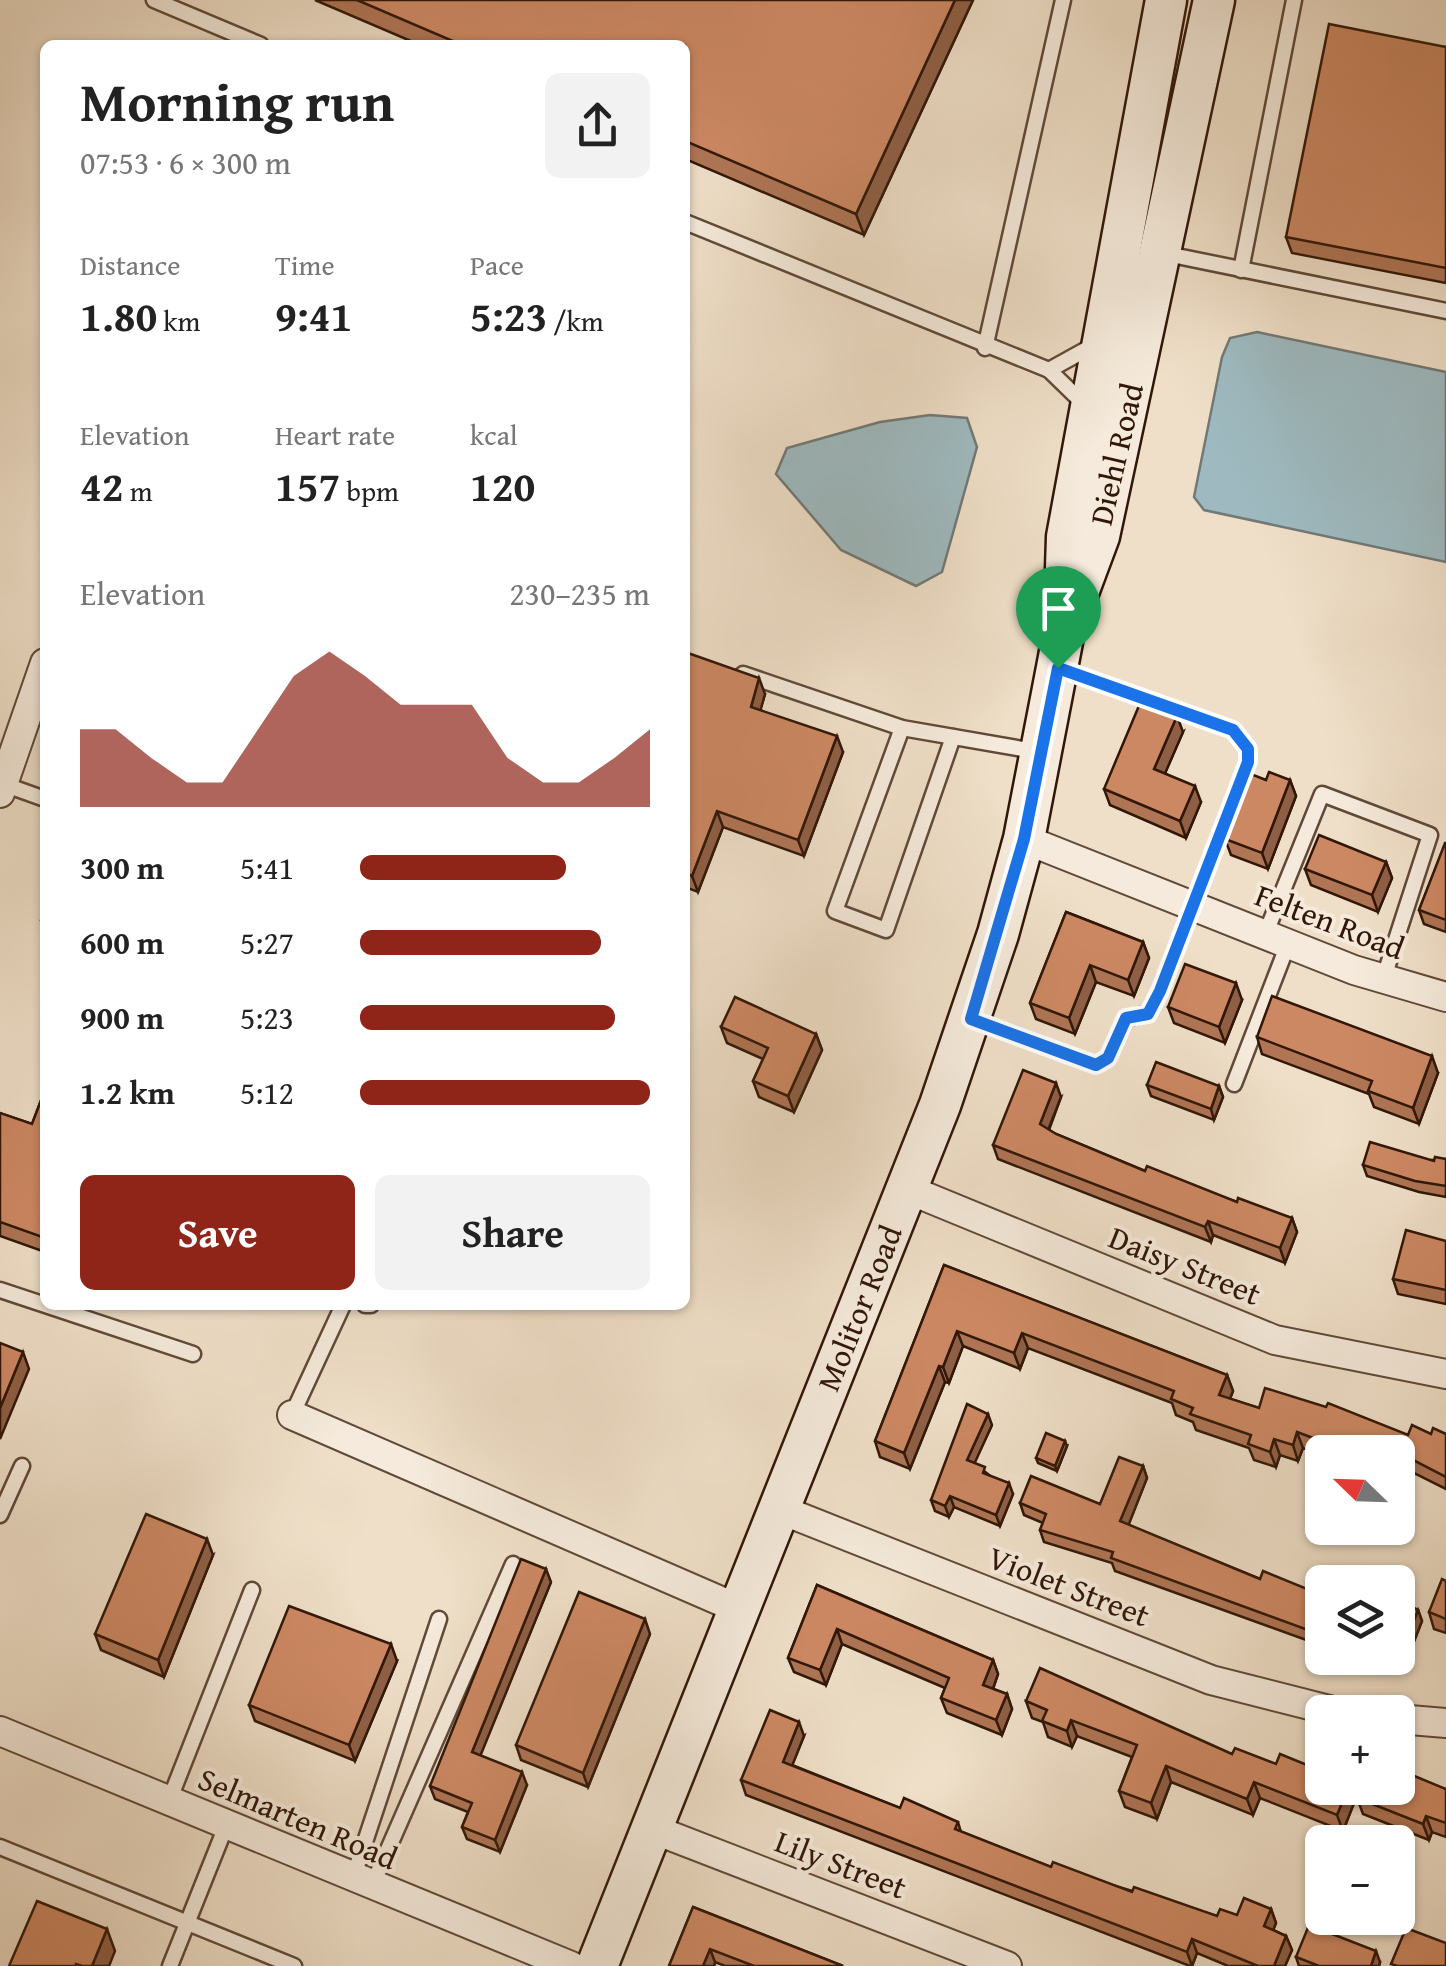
<!DOCTYPE html>
<html lang="en">
<head>
<meta charset="utf-8">
<style>
	:root { --surface:#fff; --page:#f2f2f2; --text:#222; --muted:#767676; --accent:#8f2418 }
	body { margin:0; font-family:"Gentium Book Plus",serif; background:var(--page); color:var(--text); height:100vh; display:flex; flex-direction:column; font-size:38px; white-space:nowrap }
	* { box-sizing:border-box; margin:0 }
	p { font-size:32px; color:var(--muted) }
	.icon { flex:none; width:55px; height:55px; fill:none; stroke:currentColor; stroke-width:2; stroke-linecap:round; stroke-linejoin:round }
	.map { position:relative; flex:1; overflow:hidden }
	.drawer { position:absolute; left:40px; top:40px; width:650px; height:1270px; display:flex; flex-direction:column; background:var(--surface); border-radius:15px; box-shadow:0 2px 8px #0004 }
	.drawer>* { flex:none }
	.needle { width:65px; rotate:293deg }
	.tools { position:absolute; left:1305px; top:1435px; display:grid; gap:20px }
	.tools a { display:grid; place-items:center; width:110px; height:110px; border-radius:15px; background:var(--surface); box-shadow:0 2px 8px #0004; font-size:50px }
	.pin { position:absolute; display:grid; place-items:center; width:85px; height:85px; color:#fff; margin:-102px -42px; border-radius:50% 50% 50% 0; rotate:-45deg; box-shadow:0 0 10px #0007 }
	.pin .icon { rotate:45deg }
	.round { display:grid; place-items:center; flex:none; width:105px; height:105px; border-radius:15px; background:var(--page) }
	.summary { display:flex; align-items:center; justify-content:space-between; height:170px; padding:0 40px }
	h1 { font-size:55px; font-weight:700; line-height:75px }
	.metrics { display:grid; grid-template-columns:repeat(3,1fr); gap:15px; height:170px; padding:10px 40px }
	.metrics div { display:grid; align-content:center }
	.metrics b { font-size:42px; font-weight:700 }
	.metrics small { font-size:28px; font-weight:400 }
	.metrics p { font-size:28px }
	.chart { height:280px; padding:20px 40px }
	.chart p { display:flex; justify-content:space-between }
	.chart svg { width:100%; height:180px; margin-top:10px; fill:var(--accent); opacity:.7 }
	.button { display:flex; gap:20px; margin-top:auto; padding:20px 40px }
	.button a { flex:1; height:115px; border-radius:15px; background:var(--accent); color:#fff; font-size:40px; font-weight:700; line-height:115px; text-align:center }
	.button a+a { background:var(--page); color:var(--text) }
	ul { padding:0 40px; list-style:none; font-size:32px }
	li { display:grid; grid-template-columns:160px 120px 1fr; align-items:center; height:75px }
	li i { height:25px; border-radius:12px; background:var(--accent) }
	.map>svg:first-child { display:block }
	.water { fill:#9ebac0; stroke:#727976; stroke-width:2.5 }
	.lines { fill:none; stroke-linecap:round; stroke-linejoin:round }
	.lane-casing { stroke:#604938; stroke-width:19 }
	.street-casing { stroke:#604938; stroke-width:32 }
	.secondary-casing { stroke:#311708; stroke-width:45 }
	.lane { stroke:#f5eadb; stroke-width:14 }
	.street { stroke:#f5eadb; stroke-width:28 }
	.secondary { stroke:#f5eadb; stroke-width:40 }
	.wall { fill:#af7555; stroke:#311708; stroke-width:2.5 }
	.shaded-wall { fill:#8f5f45; stroke:#311708; stroke-width:2.5 }
	.building { fill:#cc8863; stroke:#311708; stroke-width:2.5 }
	.route-casing { stroke:#fff; stroke-width:20 }
	.route { stroke:#1a73e8; stroke-width:12 }
	.labels { text-anchor:middle; dominant-baseline:central; stroke-width:8; stroke-linejoin:round; paint-order:stroke }
	.street-label { font-size:32px; fill:#311708; stroke:#f5eadb }
</style>
</head>
<body>
<div class="map">
<svg width="1446" height="1966" viewBox="0 0 1446 1966">
	<rect width="100%" height="100%" fill="#efdfc8"/>
	<filter id="stains"><feTurbulence type="fractalNoise" baseFrequency=".002" numOctaves="4"/><feColorMatrix values="0 0 0 0 .2 0 0 0 0 .09 0 0 0 0 .02 0 0 0 .5 -.17"/></filter>
	<radialGradient id="worn" r=".72"><stop offset=".6" stop-color="#630" stop-opacity="0"/><stop offset="1" stop-color="#630" stop-opacity=".3"/></radialGradient>
	<g class="water">
		<path d="M1257,332L1446,372V562L1204,510L1194,497L1222,357L1230,338Z"/>
		<path d="M930,415L967,418L977,447L942,572L916,586L841,550L776,474L787,448L880,422Z"/>
	</g>
	<g class="lines">
		<defs>
			<g id="lane">
				<path d="M154,0L261,45"/>
				<path d="M685,222L1049,370L1086,406"/>
				<path d="M1162,253L1446,311"/>
				<path d="M1241,270L1294,0"/>
				<path d="M985,348L1063,0"/>
				<path d="M1049,370L1096,344"/>
				<path d="M743,674L902,728L1040,752"/>
				<path d="M902,728L835,911L886,930L953,737"/>
				<path d="M3,784L45,799"/>
				<path d="M1265,935L1322,794L1430,835L1383,980"/>
				<path d="M974,1020L1096,1065L1108,1058L1126,1019L1148,1013L1160,991L1248,762V749L1233,730L1058,668"/>
				<path d="M1234,1084L1288,944"/>
				<path d="M0,1290L193,1354"/>
				<path d="M365,1305H371"/>
				<path d="M292,1415L343,1305"/>
				<path d="M0,1515L22,1466"/>
				<path d="M169,1801L252,1590"/>
				<path d="M0,1847L294,1966"/>
				<path d="M353,1878L439,1619"/>
				<path d="M372,1886L513,1564"/>
				<path d="M170,1966L226,1826"/>
			</g>
			<g id="street">
				<path d="M0,793L45,663"/>
				<path d="M1024,839L1354,970L1446,997"/>
				<path d="M907,1189L1275,1340L1446,1374"/>
				<path d="M292,1415L739,1609"/>
				<path d="M779,1509L1211,1680L1337,1712"/>
				<path d="M1398,1719L1446,1723"/>
				<path d="M0,1731L571,1966"/>
				<path d="M650,1828L1007,1966"/>
			</g>
			<g id="secondary">
				<path d="M1077,595L1099,536L1214,0"/>
				<path d="M597,1966L940,1105L998,934L1024,839L1057,668L1064,631L1067,537L1166,0"/>
			</g>
		</defs>
		<use href="#lane" class="lane-casing"/>
		<use href="#street" class="street-casing"/>
		<use href="#secondary" class="secondary-casing"/>
		<use href="#lane" class="lane"/>
		<use href="#street" class="street"/>
		<use href="#secondary" class="secondary"/>
	</g>
	<g class="wall">
		<path d="M315,0H973L864,235L685,159V45H420Z"/>
		<path d="M1446,47V283L1292,253L1286,237Z"/>
		<path d="M685,652L765,694L760,710L843,752L804,856L723,827L698,892L685,887Z"/>
		<path d="M1183,732L1165,773L1201,802L1186,838L1110,805L1104,789Z"/>
		<path d="M1266,780H1290L1296,796L1268,869L1231,855L1225,839Z"/>
		<path d="M1446,843V932L1424,924L1419,910Z"/>
		<path d="M1386,862L1392,878L1378,912L1311,885L1305,869Z"/>
		<path d="M1066,912L1143,942L1149,958L1134,996L1096,982L1075,1034L1036,1019L1030,1003Z"/>
		<path d="M1242,1000L1225,1043L1174,1023L1168,1007Z"/>
		<path d="M721,1027L816,1034L822,1050L794,1112L759,1097L753,1081L763,1059L727,1043Z"/>
		<path d="M1257,1037L1438,1073L1419,1124L1374,1107L1369,1094L1262,1054Z"/>
		<path d="M1147,1085L1219,1086L1223,1097L1214,1120L1151,1096Z"/>
		<path d="M45,1090V1252L0,1236V1113L32,1124Z"/>
		<path d="M1061,1097L1049,1130L1056,1134L1145,1171L1237,1202L1292,1218L1297,1232L1285,1263L1213,1235L1211,1242L998,1159L993,1145Z"/>
		<path d="M1446,1159V1197L1419,1192L1367,1176L1363,1165Z"/>
		<path d="M1446,1241V1304L1398,1294L1393,1279Z"/>
		<path d="M944,1265L1227,1375L1233,1391L1230,1399L1259,1408L1408,1435L1446,1434V1489L1398,1465V1452H1322V1455L1303,1448L1298,1461L1280,1455L1276,1467L1254,1460L1249,1448L1196,1430L1193,1422L1176,1415L1172,1403L1028,1348L1020,1369L963,1346L949,1383L945,1382L910,1469L880,1457L875,1441Z"/>
		<path d="M992,1425L974,1463L1013,1494L1000,1526L954,1507L949,1517L935,1511L931,1500Z"/>
		<path d="M1067,1446L1057,1471L1038,1463L1036,1458Z"/>
		<path d="M1143,1466L1147,1478L1128,1525L1260,1579L1322,1595L1320,1645L1115,1571L1112,1563L1044,1542L1040,1530L1043,1523L1024,1515L1020,1503L1100,1504Z"/>
		<path d="M213,1555L164,1677L101,1650L95,1634Z"/>
		<path d="M1446,1581V1633L1434,1629L1429,1612Z"/>
		<path d="M551,1582L480,1755L527,1785L500,1852L467,1839L462,1827L468,1812L435,1799L430,1786Z"/>
		<path d="M817,1585L993,1660L998,1674L993,1689L1007,1694L1012,1709L1002,1735L947,1713L941,1698L945,1688L842,1644L826,1685L794,1672L788,1658Z"/>
		<path d="M1398,1601L1418,1610L1422,1621L1409,1654L1398,1649Z"/>
		<path d="M650,1634L588,1787L521,1760L516,1745Z"/>
		<path d="M397,1661L355,1761L255,1721L249,1705Z"/>
		<path d="M1026,1701L1232,1754L1322,1788H1352L1356,1798L1343,1831L1260,1798L1253,1815L1171,1782L1157,1819L1125,1807L1119,1791L1132,1757L1077,1736L1072,1747L1048,1737L1043,1722L1032,1718Z"/>
		<path d="M804,1736L792,1765L900,1808L958,1822L961,1832L1051,1867L1217,1916L1237,1915L1271,1909L1276,1923L1273,1930L1286,1936L1292,1950L1285,1966H1228L1197,1953L1192,1966H1190L746,1795L741,1780Z"/>
		<path d="M1404,1780L1446,1789V1837L1432,1832L1429,1840L1363,1814L1357,1798Z"/>
		<path d="M693,1907L843,1966H725L715,1962L714,1966H669Z"/>
		<path d="M1296,1957L1380,1962L1379,1966H1299Z"/>
	</g>
	<g class="shaded-wall">
		<path d="M955,0H973L864,235L856,214Z"/>
		<path d="M759,678L765,694L757,723L751,707Z"/>
		<path d="M1177,716L1183,732L1160,785L1154,769Z"/>
		<path d="M837,736L843,752L804,856L798,840Z"/>
		<path d="M1290,780L1296,796L1268,869L1262,853Z"/>
		<path d="M1195,786L1201,802L1186,838L1180,821Z"/>
		<path d="M717,811L723,827L698,892L692,876Z"/>
		<path d="M1386,862L1392,878L1378,912L1372,895Z"/>
		<path d="M1143,942L1149,958L1134,996L1128,980Z"/>
		<path d="M1090,965L1096,982L1075,1034L1069,1018Z"/>
		<path d="M1236,983L1242,1000L1225,1043L1219,1027Z"/>
		<path d="M816,1034L822,1050L794,1112L788,1096Z"/>
		<path d="M1432,1056L1438,1073L1419,1124L1413,1108Z"/>
		<path d="M1056,1083L1061,1097L1045,1138L1040,1124Z"/>
		<path d="M1219,1086L1223,1097L1214,1120L1211,1109Z"/>
		<path d="M1292,1218L1297,1232L1285,1263L1280,1248Z"/>
		<path d="M1208,1221L1213,1235L1211,1242L1205,1227Z"/>
		<path d="M957,1331L963,1346L949,1383L943,1367Z"/>
		<path d="M1022,1333L1028,1348L1020,1369L1014,1353Z"/>
		<path d="M23,1352L29,1369L0,1439V1408Z"/>
		<path d="M939,1366L945,1382L910,1469L904,1453Z"/>
		<path d="M1227,1375L1233,1391L1225,1411L1219,1395Z"/>
		<path d="M988,1414L992,1425L971,1471L967,1460Z"/>
		<path d="M1297,1432L1303,1448L1298,1461L1293,1445Z"/>
		<path d="M1274,1439L1280,1455L1276,1467L1270,1452Z"/>
		<path d="M1065,1441L1067,1446L1057,1471L1055,1466Z"/>
		<path d="M1143,1466L1147,1478L1125,1534L1120,1521Z"/>
		<path d="M1009,1483L1013,1494L1000,1526L996,1515Z"/>
		<path d="M950,1496L954,1507L949,1517L945,1506Z"/>
		<path d="M207,1539L213,1555L164,1677L158,1660Z"/>
		<path d="M546,1569L551,1582L477,1764L472,1752Z"/>
		<path d="M1418,1610L1422,1621L1409,1654L1405,1643Z"/>
		<path d="M1322,1616V1640L1320,1645L1316,1633Z"/>
		<path d="M645,1619L650,1634L588,1787L583,1773Z"/>
		<path d="M837,1629L842,1644L826,1685L820,1670Z"/>
		<path d="M391,1644L397,1661L355,1761L349,1745Z"/>
		<path d="M993,1660L998,1674L989,1700L983,1685Z"/>
		<path d="M1007,1694L1012,1709L1002,1735L996,1720Z"/>
		<path d="M1071,1720L1077,1736L1072,1747L1067,1731Z"/>
		<path d="M799,1722L804,1736L788,1776L783,1762Z"/>
		<path d="M1166,1766L1171,1782L1157,1819L1151,1803Z"/>
		<path d="M522,1772L527,1785L500,1852L495,1840Z"/>
		<path d="M1254,1782L1260,1798L1253,1815L1247,1799Z"/>
		<path d="M1348,1788H1352L1356,1798L1343,1831L1337,1815Z"/>
		<path d="M1426,1816L1432,1832L1429,1840L1423,1824Z"/>
		<path d="M1271,1909L1276,1923L1269,1941L1264,1926Z"/>
		<path d="M107,1929L115,1951L109,1966H92Z"/>
		<path d="M1286,1936L1292,1950L1285,1966H1274Z"/>
		<path d="M1192,1939L1197,1953L1192,1966L1187,1952Z"/>
		<path d="M710,1949L715,1962L714,1966H703Z"/>
		<path d="M1376,1951L1380,1962L1379,1966H1371Z"/>
	</g>
	<g class="building">
		<path d="M357,0H955L856,214L685,141V45H462Z"/>
		<path d="M1329,24L1446,47V268L1286,237Z"/>
		<path d="M685,652L759,678L751,707L837,736L798,840L717,811L692,876L685,873Z"/>
		<path d="M1141,701L1177,716L1154,769L1195,786L1180,821L1104,789Z"/>
		<path d="M1269,772L1290,780L1262,853L1225,839L1251,774L1266,780Z"/>
		<path d="M1319,835L1386,862L1372,895L1305,869Z"/>
		<path d="M1445,843H1446V920L1419,910Z"/>
		<path d="M45,907V922L41,920Z"/>
		<path d="M1066,912L1143,942L1128,980L1090,965L1069,1018L1030,1003Z"/>
		<path d="M1185,964L1236,983L1219,1027L1168,1007Z"/>
		<path d="M1272,996L1432,1056L1413,1108L1368,1091L1372,1081L1257,1037Z"/>
		<path d="M735,997L816,1034L788,1096L753,1081L768,1048L721,1027Z"/>
		<path d="M1156,1062L1219,1086L1211,1109L1147,1085Z"/>
		<path d="M1023,1070L1056,1083L1040,1124L1056,1134L1145,1171L1147,1166L1237,1202L1238,1198L1292,1218L1280,1248L1208,1221L1205,1227L993,1145Z"/>
		<path d="M45,1090V1238L0,1222V1113L32,1124Z"/>
		<path d="M1370,1142L1434,1161L1435,1157L1446,1159V1186L1415,1181L1363,1165Z"/>
		<path d="M1406,1230L1446,1241V1290L1393,1279Z"/>
		<path d="M944,1265L1227,1375L1219,1395L1259,1408L1265,1388L1326,1407L1328,1403L1408,1435L1412,1425L1431,1434L1433,1428L1446,1434V1477L1386,1446L1384,1452H1350L1297,1432L1293,1445L1274,1439L1270,1452L1248,1444L1251,1435L1190,1414L1193,1408L1171,1399L1174,1391L1022,1333L1014,1353L957,1331L943,1367L939,1366L904,1453L875,1441Z"/>
		<path d="M0,1343L23,1352L0,1408Z"/>
		<path d="M967,1404L988,1414L967,1460L985,1467L983,1473L1009,1483L996,1515L950,1496L945,1506L931,1500Z"/>
		<path d="M1046,1433L1065,1441L1055,1466L1036,1458Z"/>
		<path d="M1119,1457L1143,1466L1120,1521L1260,1579L1263,1571L1322,1595V1616L1316,1633L1111,1558L1113,1552L1040,1530L1046,1514L1020,1503L1031,1476L1100,1504Z"/>
		<path d="M146,1514L207,1539L158,1660L95,1634Z"/>
		<path d="M521,1559L546,1569L472,1752L522,1772L495,1840L462,1827L472,1803L430,1786Z"/>
		<path d="M1442,1579L1446,1581V1619L1429,1612Z"/>
		<path d="M817,1585L993,1660L983,1685L1007,1694L996,1720L941,1698L949,1678L837,1629L820,1670L788,1658Z"/>
		<path d="M579,1592L645,1619L583,1773L516,1745Z"/>
		<path d="M1398,1601L1418,1610L1405,1643L1398,1640Z"/>
		<path d="M289,1606L391,1644L349,1745L249,1705Z"/>
		<path d="M1040,1668L1232,1754L1235,1748L1276,1764L1280,1754L1322,1771V1788H1348L1337,1815L1254,1782L1247,1799L1166,1766L1151,1803L1119,1791L1137,1745L1071,1720L1067,1731L1042,1721L1047,1710L1026,1701Z"/>
		<path d="M770,1710L799,1722L783,1762L900,1808L904,1798L958,1822L955,1829L1051,1867L1053,1862L1132,1892L1134,1887L1217,1916L1220,1909L1237,1915L1244,1898L1271,1909L1264,1926L1286,1936L1274,1966H1258L1192,1939L1187,1952L741,1780Z"/>
		<path d="M1407,1773L1446,1789V1823L1426,1816L1423,1824L1357,1798L1361,1788H1398V1777L1404,1780Z"/>
		<path d="M37,1901L107,1929L92,1966H82L76,1964L75,1966H9Z"/>
		<path d="M693,1907L843,1966H754L710,1949L703,1966H669Z"/>
		<path d="M1309,1925L1376,1951L1371,1966H1319L1296,1957Z"/>
		<path d="M1406,1928L1446,1943V1966H1397L1391,1964Z"/>
	</g>
	<g class="lines">
		<defs>
			<path id="route" d="M1058,668L1233,730L1248,749V762L1160,991L1148,1014L1126,1018L1108,1058L1096,1065L971,1019L1024,839Z"/>
		</defs>
		<use href="#route" class="route-casing"/>
		<use href="#route" class="route"/>
	</g>
	<g class="labels">
		<g class="street-label">
			<text transform="translate(1116 454) rotate(-77)">Diehl Road</text>
			<text transform="translate(1330 921) rotate(21)">Felten Road</text>
			<text transform="translate(1185 1265) rotate(22)">Daisy Street</text>
			<text transform="translate(859 1308) rotate(-68)">Molitor Road</text>
			<text transform="translate(1069 1586) rotate(21)">Violet Street</text>
			<text transform="translate(298 1818) rotate(23)">Selmarten Road</text>
			<text transform="translate(841 1864) rotate(21)">Lily Street</text>
		</g>
	</g>
	<rect width="100%" height="100%" filter="url(#stains)"/>
	<rect width="100%" height="100%" fill="url(#worn)"/>
</svg>
<div class="tools">
<a><svg class="needle" viewBox="-14 -14 28 28"><path d="M0-13l5 13h-10z" fill="#e53935"/><path d="M0 13l5-13h-10z" fill="#767676"/></svg></a>
<a><svg class="icon" aria-label="layers" viewBox="0 0 24 24"><path d="M12 4l9 5-9 5-9-5zM3 14l9 5 9-5"/></svg></a>
<a>+</a>
<a>−</a>
</div>
<div class="pin" style="left:1058px;top:668px;background:#1e9e55"><svg class="icon" aria-label="arrive" viewBox="0 0 24 24"><path d="M6 21V4h12l-3 4 3 4H6"/></svg></div>
<section class="drawer">
<div class="summary"><div><h1>Morning run</h1><p>07:53 · 6 × 300 m</p></div><a class="round"><svg class="icon" aria-label="share" viewBox="0 0 24 24"><path d="M12 15V3M7 8l5-5 5 5M5 13v7h14v-7"/></svg></a></div>
<div class="metrics">
<div><p>Distance</p><b>1.80<small> km</small></b></div>
<div><p>Time</p><b>9:41</b></div>
<div><p>Pace</p><b>5:23<small> /km</small></b></div>
</div>
<div class="metrics">
<div><p>Elevation</p><b>42<small> m</small></b></div>
<div><p>Heart rate</p><b>157<small> bpm</small></b></div>
<div><p>kcal</p><b>120</b></div>
</div>
<div class="chart"><p><span>Elevation</span>230–235 m</p>
<svg viewBox="0 0 160 44" preserveAspectRatio="none"><path d="M0 44V25L10 25L20 32L30 38L40 38L50 25L60 12L70 6L80 12L90 19L100 19L110 19L120 32L130 38L140 38L150 32L160 25V44z"/></svg>
</div>
<ul>
<li><b>300 m</b>5:41<i style="width:71%"></i></li>
<li><b>600 m</b>5:27<i style="width:83%"></i></li>
<li><b>900 m</b>5:23<i style="width:88%"></i></li>
<li><b>1.2 km</b>5:12<i style="width:100%"></i></li>
</ul>
<div class="button"><a>Save</a><a>Share</a></div>
</section>
</div>
</body>
</html>
